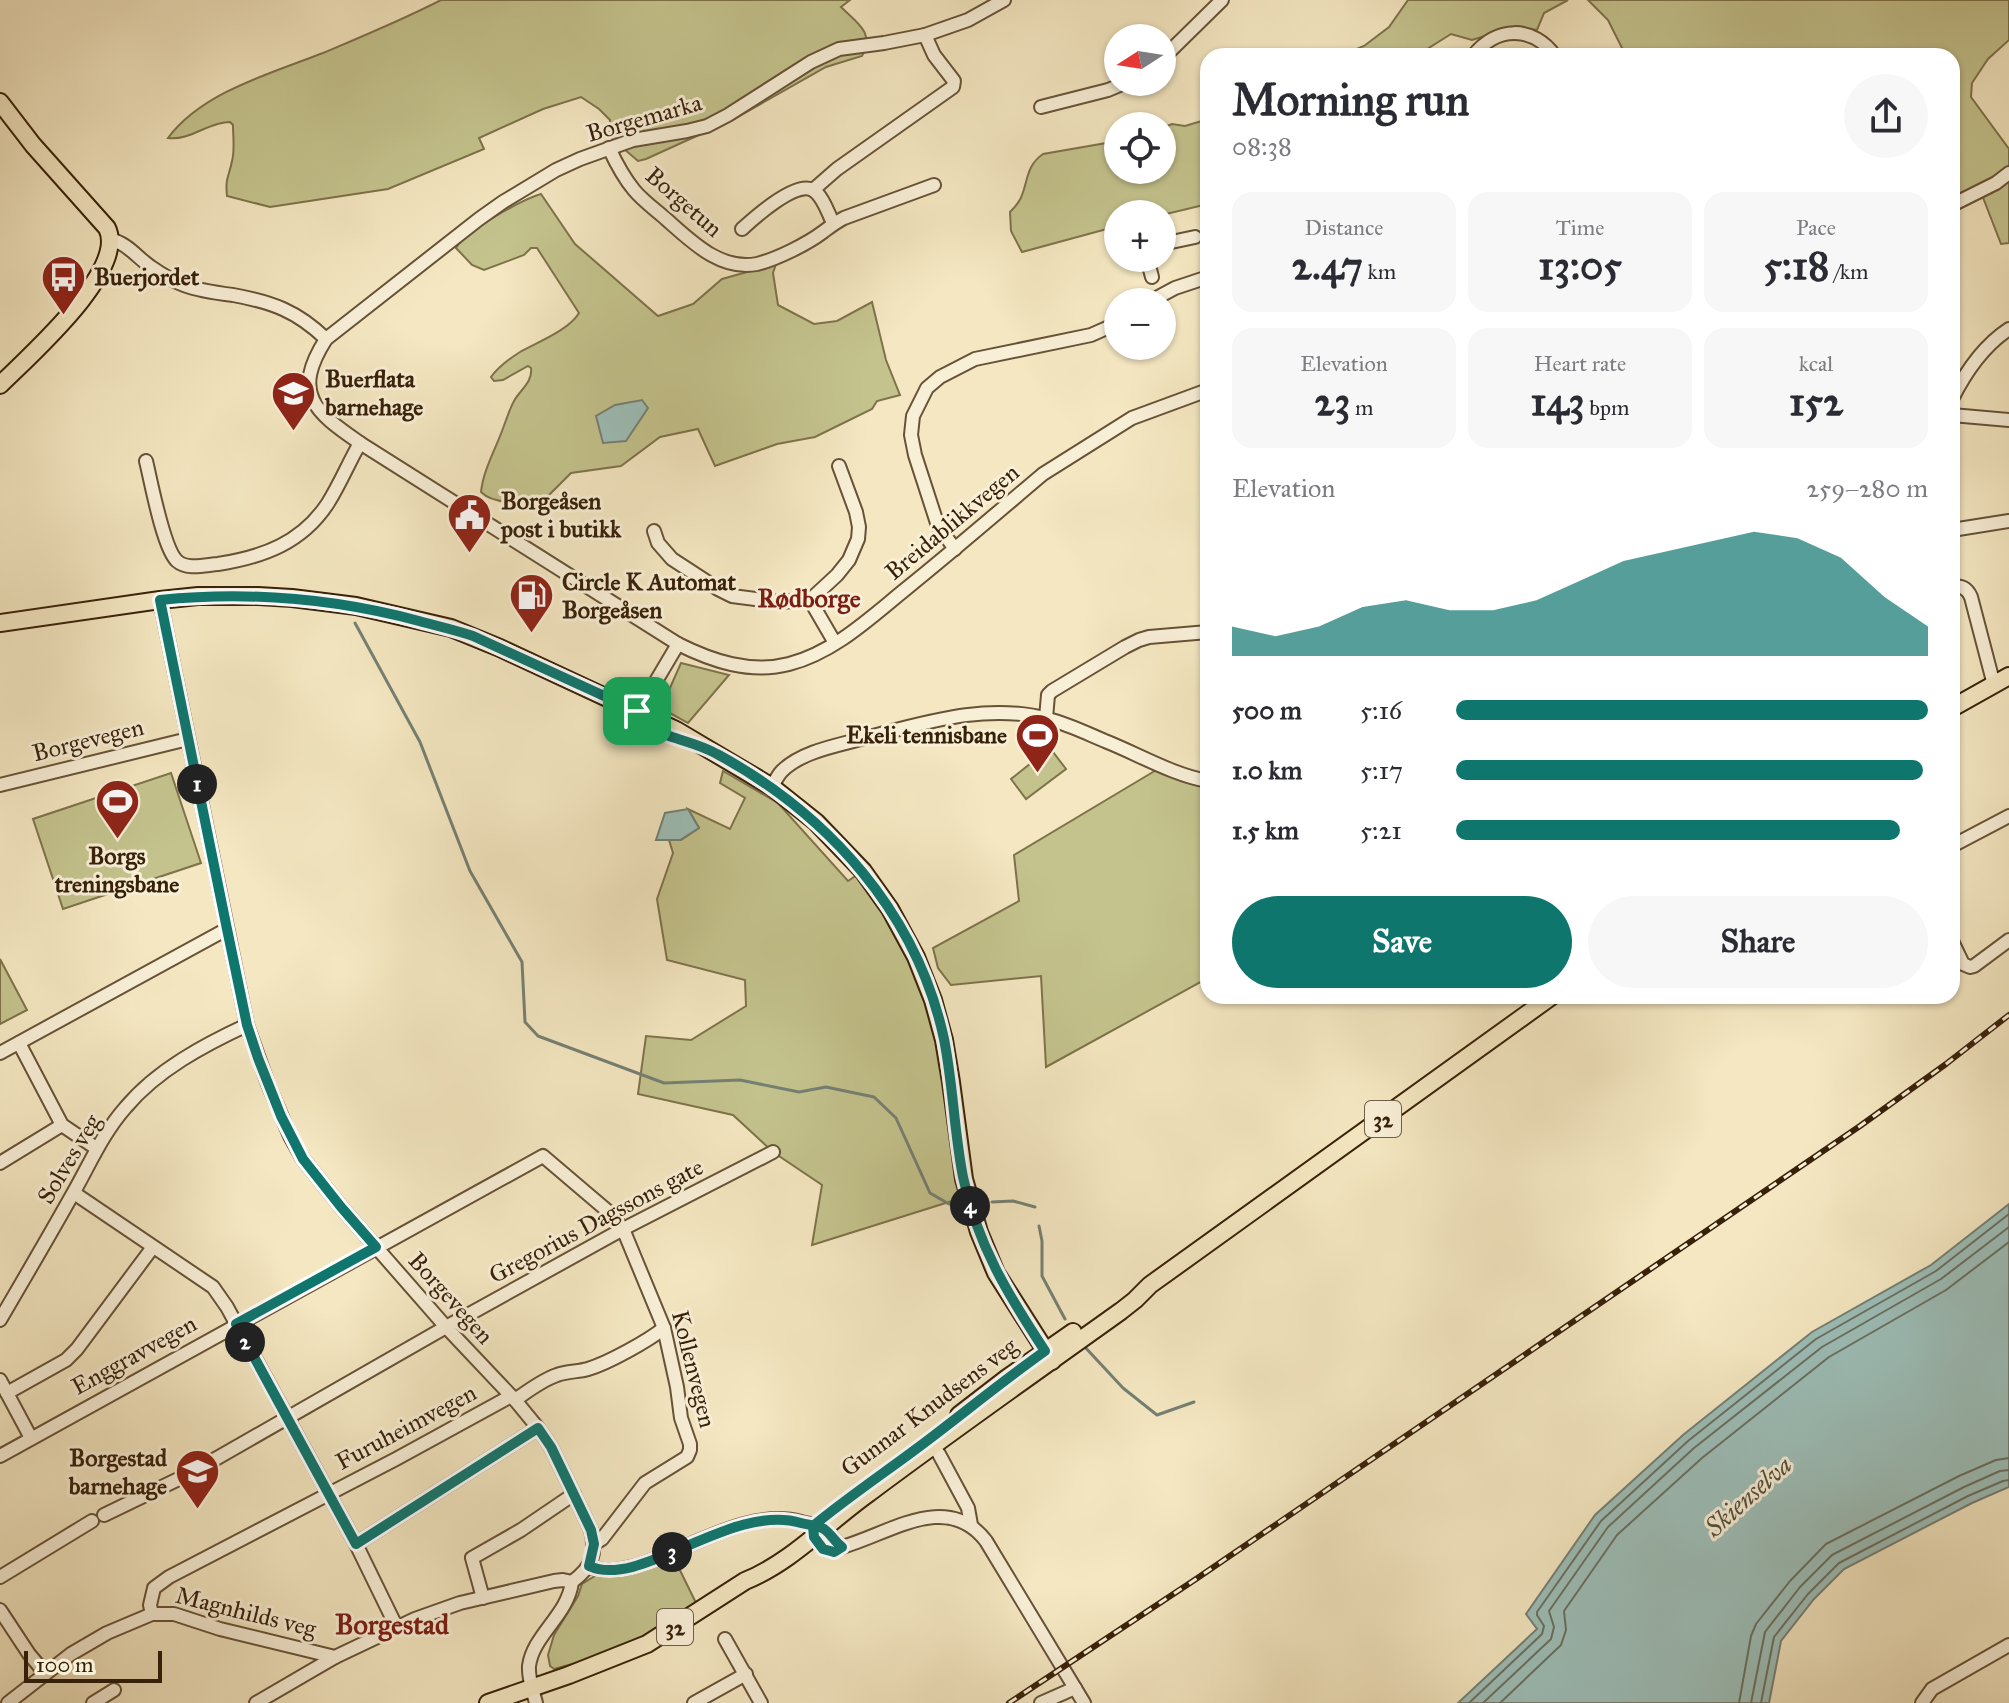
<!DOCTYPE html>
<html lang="en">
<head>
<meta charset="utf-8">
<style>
	:root { --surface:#fff; --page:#f7f7f7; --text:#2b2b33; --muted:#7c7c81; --accent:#0f766e }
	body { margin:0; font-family:"IM FELL Great Primer",serif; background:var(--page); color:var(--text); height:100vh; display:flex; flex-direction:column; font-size:30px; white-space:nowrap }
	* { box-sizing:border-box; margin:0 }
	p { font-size:26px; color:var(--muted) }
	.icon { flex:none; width:44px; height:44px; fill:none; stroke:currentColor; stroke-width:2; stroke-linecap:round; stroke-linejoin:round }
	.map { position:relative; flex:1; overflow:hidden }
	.sheet { position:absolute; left:1200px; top:48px; width:760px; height:956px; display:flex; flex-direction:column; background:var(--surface); border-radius:24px; box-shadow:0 2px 6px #0004 }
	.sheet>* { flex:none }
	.needle { width:52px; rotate:258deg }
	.buttons { position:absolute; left:1104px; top:24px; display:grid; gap:16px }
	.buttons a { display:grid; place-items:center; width:72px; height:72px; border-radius:50%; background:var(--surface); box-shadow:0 2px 6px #0004; font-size:40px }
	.scale { position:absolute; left:24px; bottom:20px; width:138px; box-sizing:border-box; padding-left:8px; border:4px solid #382109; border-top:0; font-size:22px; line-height:28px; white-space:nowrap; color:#382109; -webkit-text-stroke:6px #f8efd7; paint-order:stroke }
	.pin { position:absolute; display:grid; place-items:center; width:68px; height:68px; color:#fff; margin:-34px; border-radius:16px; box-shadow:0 4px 12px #0006 }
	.km { position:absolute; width:40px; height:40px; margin:-20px; border-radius:50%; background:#222; color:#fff; font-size:22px; line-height:40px; text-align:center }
	.round { display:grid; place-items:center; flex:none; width:84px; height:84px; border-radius:42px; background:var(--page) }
	.overview { display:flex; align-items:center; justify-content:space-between; height:136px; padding:0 32px }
	h1 { font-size:44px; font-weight:800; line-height:60px }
	.metrics { display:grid; grid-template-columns:repeat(3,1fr); gap:12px; height:136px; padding:8px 32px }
	.metrics div { display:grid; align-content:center; border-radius:20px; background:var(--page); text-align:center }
	.metrics b { font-size:40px; font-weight:800 }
	.metrics small { font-size:22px; font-weight:400 }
	.metrics p { font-size:22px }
	.chart { height:224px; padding:16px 32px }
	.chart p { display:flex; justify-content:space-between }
	.chart svg { width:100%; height:144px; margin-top:8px; fill:var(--accent); opacity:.7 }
	.button { display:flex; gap:16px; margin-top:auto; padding:16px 32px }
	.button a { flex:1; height:92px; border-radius:48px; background:var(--accent); color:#fff; font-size:32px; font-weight:800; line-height:92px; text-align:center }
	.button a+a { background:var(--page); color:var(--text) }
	ul { padding:0 32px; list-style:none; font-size:26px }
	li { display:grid; grid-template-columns:128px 96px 1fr; align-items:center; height:60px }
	li i { height:20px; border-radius:10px; background:var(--accent) }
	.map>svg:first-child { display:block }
	.green { fill:#c4c38d; stroke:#7e724b; stroke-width:2 }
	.water { fill:#9dbfb9; stroke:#758073; stroke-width:2 }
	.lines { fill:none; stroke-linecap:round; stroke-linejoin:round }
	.shore { stroke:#6a7061; stroke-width:2 }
	.stream { stroke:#758073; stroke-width:3 }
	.minor-casing { stroke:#675237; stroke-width:16 }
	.major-casing { stroke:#382109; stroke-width:20 }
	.minor { stroke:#f8efd7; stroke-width:12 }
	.major { stroke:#f4e7c1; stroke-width:16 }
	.rail-casing { stroke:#382109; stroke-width:6 }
	.rail { stroke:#f8efd7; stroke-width:3; stroke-dasharray:9; stroke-linecap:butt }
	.route-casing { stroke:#fff; stroke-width:16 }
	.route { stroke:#0f766e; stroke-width:10 }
	.labels { text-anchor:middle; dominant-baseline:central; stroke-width:6; stroke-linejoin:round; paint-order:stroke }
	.shield { fill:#f8efd7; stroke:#725f47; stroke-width:2 }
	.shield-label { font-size:22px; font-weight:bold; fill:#382109 }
	.street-label { font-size:24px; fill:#382109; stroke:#f8efd7 }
	.poi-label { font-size:24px; font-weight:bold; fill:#382109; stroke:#f8efd7; text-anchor:start }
	.neighbourhood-label { font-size:26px; font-weight:bold; fill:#7a1f14; stroke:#f8efd7 }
	.water-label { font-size:26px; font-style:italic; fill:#56503e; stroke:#f8efd7 }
	.quarter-label { font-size:28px; font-weight:bold; fill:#7a1f14; stroke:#f8efd7 }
</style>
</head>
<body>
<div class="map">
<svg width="2009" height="1703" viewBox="0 0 2009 1703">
	<rect width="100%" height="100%" fill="#f4e7c1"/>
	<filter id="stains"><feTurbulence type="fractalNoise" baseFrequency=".0025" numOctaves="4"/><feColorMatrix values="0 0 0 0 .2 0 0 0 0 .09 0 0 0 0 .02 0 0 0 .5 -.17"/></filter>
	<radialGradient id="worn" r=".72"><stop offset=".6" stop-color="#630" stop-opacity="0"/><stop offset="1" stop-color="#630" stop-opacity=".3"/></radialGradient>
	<g class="green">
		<path d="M441,0H850L841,7C857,23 875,32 862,56L826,67L734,119L646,159L638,161L609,136L610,120L599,109L581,97L543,109L479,138L484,149L388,189L270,207L227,196C225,177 229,177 232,161C235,151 233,136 233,125L230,122C208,122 190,141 168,138C202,92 272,73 323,53C363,36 402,20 441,0Z"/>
		<path d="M1408,0H1568L1544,13L1537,30L1520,27L1505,30L1472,40L1451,34L1416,56H1340L1364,46L1389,27Z"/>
		<path d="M1588,0H2009V40L1988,59L1972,83L1971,97L2009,149V243L2001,244L1982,195L1952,209V56H1626L1608,20Z"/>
		<path d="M1208,119V204L1162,215L1118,214V226L1022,252L1011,231L1010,212C1015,207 1020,202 1022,195C1028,179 1027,165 1043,154L1118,141V170H1162V128L1172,124L1185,126Z"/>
		<path d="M541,194L575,244L658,316L693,304L722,279L776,264L773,273L778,305L814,324L837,321L872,302L886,360L900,395L877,401L872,409L815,437L777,444L715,466L698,429L660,437L621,466L571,473L543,501C525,502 495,506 481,492C483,471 495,450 502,431C506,421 509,410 514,401C520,390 533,382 531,368L528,366L503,380L494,381L491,377C499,366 509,359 520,352C538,342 569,330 579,313L537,248H531L524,255L484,270L472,265L456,248C465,231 523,199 541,194Z"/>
		<path d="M681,663L729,675L688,723L661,708Z"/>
		<path d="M1050,748L1066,769L1026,799L1011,779Z"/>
		<path d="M1163,766L1208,781V978L1046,1067L1041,976L951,985L938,968L933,948L1019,901L1014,855Z"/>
		<path d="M723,771L778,803L848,881L863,871L926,980L968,1196L812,1245L822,1185L773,1152L733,1115L638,1094L646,1036L691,1040L746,1006L745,980L667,960L657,899L673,853L669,840H681L699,828L688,809L730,829L745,798L720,783Z"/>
		<path d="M171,773L201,863L63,909L33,819Z"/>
		<path d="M0,959L27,1010L0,1024Z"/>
		<path d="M673,1556L698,1607L664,1628L608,1654L554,1669L550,1666L548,1655L554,1635L578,1596L582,1584L595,1576L613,1575Z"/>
	</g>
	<g class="water">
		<path d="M642,400L648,408L626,441L603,443L596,416L615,405Z"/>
		<path d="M688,809L699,828L680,840H656L665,813Z"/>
		<path d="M2009,1204V1487L1972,1503L1844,1569L1814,1599L1781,1641L1769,1703H1458L1537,1629L1526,1614L1595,1515L1683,1435L1812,1332L1931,1265Z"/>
	</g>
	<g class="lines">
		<g class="shore">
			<path d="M1469,1703L1542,1634L1544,1626L1537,1615V1612L1601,1521L1688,1441L1816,1339L1936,1271L2009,1214"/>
			<path d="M1483,1703L1551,1639L1554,1627L1549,1611L1608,1527L1694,1448L1822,1347L1941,1279L2009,1227"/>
			<path d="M1500,1703L1561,1645L1566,1630L1564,1611L1617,1535L1702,1458L1829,1357L1946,1290L2009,1242"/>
			<path d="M1739,1703L1751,1636L1756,1624L1790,1581L1826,1544L1959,1476L1996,1460L2009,1458"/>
			<path d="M1751,1703L1765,1632L1800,1587L1832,1555L1964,1487L2000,1471L2009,1470"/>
			<path d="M1761,1703L1774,1637L1808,1594L1839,1563L1968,1496L2003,1481L2009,1480"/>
		</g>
		<g class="stream">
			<path d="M355,623L420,742L470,871L522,962L525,1022L538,1036L664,1083L740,1080L799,1092L826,1087L874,1097L896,1118L930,1193L949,1204L960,1203"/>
			<path d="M992,1202L1013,1201L1035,1207"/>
			<path d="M1039,1226L1042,1241V1276L1065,1319"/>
			<path d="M1083,1345L1123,1388L1157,1415L1194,1402"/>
		</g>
		<defs>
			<g id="minor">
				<path d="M1004,0L968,20L925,35L884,43L839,49L811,62L728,115L707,126L687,131L633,140L580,159L556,170L503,202L479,219L326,339C291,394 315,412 360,443L678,644C712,661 750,674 789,664C835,652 871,617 907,588C953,551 998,512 1043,474L1132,418L1208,390"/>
				<path d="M1473,56C1496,26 1533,25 1555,56"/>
				<path d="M1162,59L1222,0"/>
				<path d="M1041,107L1108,90L1127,82"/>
				<path d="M609,148C616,163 624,178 634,190C643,201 656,210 666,219C691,241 720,271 757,264C777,259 807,244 823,232C831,226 836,222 844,218L934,185"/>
				<path d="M813,190L837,169L953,87L954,81L934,55L925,35"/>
				<path d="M1952,205L1996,183L2009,173"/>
				<path d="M742,229C754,218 796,180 813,190C823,196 828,213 833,223"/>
				<path d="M111,240C126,242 139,259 151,267C161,274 173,281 184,285C200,291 217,293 233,295C272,302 297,311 326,339"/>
				<path d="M1162,244L1195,237"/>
				<path d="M1147,258L1152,277"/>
				<path d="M1149,302L1175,288L1208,277"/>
				<path d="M1952,399C1966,371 1983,346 2009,329"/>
				<path d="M1952,415L2009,420"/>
				<path d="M146,461C151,481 163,548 177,561C187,570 205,565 218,564C263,557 302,543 328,503C340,484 349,462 360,443"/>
				<path d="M1952,530L2009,521"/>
				<path d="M654,531L658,543L672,559L718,589L732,596L778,602L810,600L837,575L849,560L858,539L859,527L856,512L839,466"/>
				<path d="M955,549L938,526L915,455L911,435L913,416L927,388L940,377L975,359L1091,335L1118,323"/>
				<path d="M1952,586C1962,586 1967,588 1971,597L1994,685"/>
				<path d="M160,600L247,1025L268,1084L290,1136L303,1159L341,1207L446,1327L515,1400L538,1428L551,1447L591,1530C597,1555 592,1567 572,1582C568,1615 533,1635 529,1666C528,1678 533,1691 536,1703"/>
				<path d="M810,600L835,643"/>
				<path d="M1046,718L1048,695L1052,691L1125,647L1139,640L1149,637L1208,632"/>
				<path d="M633,720L678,644"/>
				<path d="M0,785L188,739"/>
				<path d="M772,787C775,782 777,776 782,771C801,752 835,746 861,739C921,724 985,702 1048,719C1068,724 1086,733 1105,741C1138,754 1173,775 1208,781"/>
				<path d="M1952,846L2009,816"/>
				<path d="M1952,941L1963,964L1970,967L1974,966L2009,940"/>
				<path d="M19,1043L62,1125L96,1148"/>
				<path d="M0,1053L227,929"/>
				<path d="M0,1163L62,1125"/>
				<path d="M74,1193L213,1287L227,1307L356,1544L396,1626"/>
				<path d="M0,1320C24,1279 48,1238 71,1197C89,1166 102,1134 126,1107C157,1070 204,1045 247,1025"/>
				<path d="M0,1380L31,1438"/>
				<path d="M7,1393L66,1360L77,1349L153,1247"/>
				<path d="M511,1396L396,1459L169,1577L154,1588L150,1605L152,1614H174L220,1629L335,1657L415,1619L460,1603L554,1581L563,1580L572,1582"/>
				<path d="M515,1400C528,1391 542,1380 557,1375C567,1371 578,1372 588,1369C608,1363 648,1341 664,1328"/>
				<path d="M939,1454L968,1508L971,1525"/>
				<path d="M0,1456L543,1156L610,1213L623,1229L664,1328L677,1387L681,1418L690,1444V1450L687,1457L645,1483L602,1539L594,1544"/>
				<path d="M104,1515L191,1473L446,1327L623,1229L773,1152"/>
				<path d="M813,1526C815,1542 824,1558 842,1547C889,1534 947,1490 986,1541L1084,1703"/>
				<path d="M356,1544L538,1428"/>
				<path d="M589,1566C640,1590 730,1502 801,1522C808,1524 818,1525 824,1529C831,1534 835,1542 842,1547"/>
				<path d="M0,1577L92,1521"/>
				<path d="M483,1598L472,1558L521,1530L574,1494"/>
				<path d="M0,1610L29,1654L45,1673"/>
				<path d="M725,1639L761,1703"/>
				<path d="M8,1703L71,1654L107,1633L152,1614"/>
				<path d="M93,1703L114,1690"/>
				<path d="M256,1703L335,1657"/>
				<path d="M694,1703L746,1674"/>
				<path d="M1041,1703L1075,1688"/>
				<path d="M1922,1703L1932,1689L2009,1645"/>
			</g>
			<g id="major">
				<path d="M0,102L33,145L107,228C128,270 28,357 0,385"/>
				<path d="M0,623L160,600L198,596H258L292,598L356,606L451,628L500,648L676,730L772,787L816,822L863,871L890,909L916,957L933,1000L944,1040L951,1082L964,1179L979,1232L996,1273L1052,1361"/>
				<path d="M1952,708L2009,676"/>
				<path d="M959,1415L1007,1378L1073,1332"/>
				<path d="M488,1703L569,1675L647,1644L745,1581C792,1562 828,1522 869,1493C952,1431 1037,1371 1121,1311L1135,1300L1150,1285L1552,996"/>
			</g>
		</defs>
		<use href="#minor" class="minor-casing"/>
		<use href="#major" class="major-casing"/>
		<use href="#minor" class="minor"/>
		<use href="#major" class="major"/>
		<defs>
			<path id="rail" d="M1009,1703L1196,1579L1860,1126L1946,1064L2009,1015"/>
		</defs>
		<use href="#rail" class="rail-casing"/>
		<use href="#rail" class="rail"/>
	</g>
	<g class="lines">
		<defs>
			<path id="route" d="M637,711L473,636C455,630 437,626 419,621C333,598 248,591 160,600L227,929L247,1025L258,1058L281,1116L303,1159L341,1207L376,1247L236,1324L356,1544L538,1428L551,1447L591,1530L594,1544L589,1566C641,1590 730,1502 801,1523C808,1525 818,1525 824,1529C831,1534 835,1542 842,1547L834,1552L823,1549L814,1537L813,1526C852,1494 893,1467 932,1437C970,1408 1007,1378 1045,1351C1008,1295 977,1244 963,1177C954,1131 953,1084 944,1039C917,913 828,814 717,754C703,746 687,742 672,737C659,732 646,725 633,720L637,711"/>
		</defs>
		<use href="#route" class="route-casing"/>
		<use href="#route" class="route"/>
	</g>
	<defs>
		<symbol id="bus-pin" viewBox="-11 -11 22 30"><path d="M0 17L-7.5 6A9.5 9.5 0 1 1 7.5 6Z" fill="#8f2418" stroke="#f8efd7"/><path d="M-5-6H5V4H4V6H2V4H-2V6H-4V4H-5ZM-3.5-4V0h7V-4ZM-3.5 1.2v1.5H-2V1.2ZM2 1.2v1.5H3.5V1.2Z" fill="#fff"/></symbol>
		<symbol id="school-pin" viewBox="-11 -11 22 30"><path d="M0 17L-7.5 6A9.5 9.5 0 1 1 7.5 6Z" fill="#8f2418" stroke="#f8efd7"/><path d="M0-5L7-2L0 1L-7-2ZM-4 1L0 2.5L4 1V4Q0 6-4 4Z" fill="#fff"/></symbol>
		<symbol id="civic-pin" viewBox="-11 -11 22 30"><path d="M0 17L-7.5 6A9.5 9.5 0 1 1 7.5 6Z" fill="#8f2418" stroke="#f8efd7"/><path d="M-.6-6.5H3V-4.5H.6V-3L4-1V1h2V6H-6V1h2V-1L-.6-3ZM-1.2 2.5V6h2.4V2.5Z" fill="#fff"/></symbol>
		<symbol id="fuel-pin" viewBox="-11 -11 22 30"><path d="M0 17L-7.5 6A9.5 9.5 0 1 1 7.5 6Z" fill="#8f2418" stroke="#f8efd7"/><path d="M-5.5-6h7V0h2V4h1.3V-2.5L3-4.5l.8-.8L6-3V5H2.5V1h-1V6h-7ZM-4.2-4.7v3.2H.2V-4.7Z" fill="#fff"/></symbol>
		<symbol id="stadium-pin" viewBox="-11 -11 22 30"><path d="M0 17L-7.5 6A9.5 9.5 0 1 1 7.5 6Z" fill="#8f2418" stroke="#f8efd7"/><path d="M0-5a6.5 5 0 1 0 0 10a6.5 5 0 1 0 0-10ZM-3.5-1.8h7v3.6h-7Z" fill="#fff"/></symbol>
	</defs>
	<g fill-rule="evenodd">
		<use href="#bus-pin" x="38" y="252" width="51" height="69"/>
		<use href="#school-pin" x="268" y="368" width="51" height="69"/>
		<use href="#civic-pin" x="444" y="490" width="51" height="69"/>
		<use href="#fuel-pin" x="506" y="570" width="51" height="69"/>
		<use href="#stadium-pin" x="1012" y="710" width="51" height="69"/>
		<use href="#stadium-pin" x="92" y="776" width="51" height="69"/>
		<use href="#school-pin" x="172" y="1446" width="51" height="69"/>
	</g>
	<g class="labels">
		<g class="shield">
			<rect x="1365" y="1101" width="36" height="36" rx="6"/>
			<rect x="657" y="1609" width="36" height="36" rx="6"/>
		</g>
		<g class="shield-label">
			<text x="1383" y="1119">32</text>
			<text x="675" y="1627">32</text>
		</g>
		<g class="street-label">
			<text transform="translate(644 118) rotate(-16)">Borgemarka</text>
			<text transform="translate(684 202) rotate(41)">Borgetun</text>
			<text transform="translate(952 522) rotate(-40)">Breidablikkvegen</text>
			<text transform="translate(88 740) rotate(-14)">Borgevegen</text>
			<text transform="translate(69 1159) rotate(-59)">Solves veg</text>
			<text transform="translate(596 1221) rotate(-28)">Gregorius Dagssons gate</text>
			<text transform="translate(451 1298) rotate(48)">Borgevegen</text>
			<text transform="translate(134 1355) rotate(-29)">Enggravvegen</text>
			<text transform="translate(694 1369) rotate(76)">Kollenvegen</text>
			<text transform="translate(929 1407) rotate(-37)">Gunnar Knudsens veg</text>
			<text transform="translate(406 1427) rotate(-28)">Furuheimvegen</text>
			<text transform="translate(246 1612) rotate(14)">Magnhilds veg</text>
		</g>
		<g class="poi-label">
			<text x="94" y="277">Buerjordet</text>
			<text x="325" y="379">Buerflata<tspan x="325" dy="28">barnehage</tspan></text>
			<text x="501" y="501">Borgeåsen<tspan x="501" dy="28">post i butikk</tspan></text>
			<text x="562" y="582">Circle K Automat<tspan x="562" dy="28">Borgeåsen</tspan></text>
			<text x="1007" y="735" text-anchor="end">Ekeli tennisbane</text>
			<text x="117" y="856" text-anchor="middle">Borgs<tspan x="117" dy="28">treningsbane</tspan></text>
			<text x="167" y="1458" text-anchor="end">Borgestad<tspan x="167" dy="28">barnehage</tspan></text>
		</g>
		<g class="neighbourhood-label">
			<text x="809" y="598">Rødborge</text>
		</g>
		<g class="water-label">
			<text transform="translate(1748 1496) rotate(-42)">Skienselva</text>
		</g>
		<g class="quarter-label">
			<text x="392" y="1624">Borgestad</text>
		</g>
	</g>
	<rect width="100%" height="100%" filter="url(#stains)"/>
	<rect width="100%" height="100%" fill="url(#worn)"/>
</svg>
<div class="buttons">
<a><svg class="needle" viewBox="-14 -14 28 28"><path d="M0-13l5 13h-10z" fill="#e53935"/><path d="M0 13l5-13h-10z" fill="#7c7c81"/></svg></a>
<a><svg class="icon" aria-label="locate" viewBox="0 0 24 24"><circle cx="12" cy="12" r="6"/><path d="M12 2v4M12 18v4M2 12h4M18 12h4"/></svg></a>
<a>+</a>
<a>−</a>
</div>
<div class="scale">100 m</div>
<div class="pin" style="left:637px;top:711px;background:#1e9e55"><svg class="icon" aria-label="arrive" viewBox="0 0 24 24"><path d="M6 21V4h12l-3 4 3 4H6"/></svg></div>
<b class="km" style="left:197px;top:784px">1</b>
<b class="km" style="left:245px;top:1342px">2</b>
<b class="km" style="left:672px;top:1552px">3</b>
<b class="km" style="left:970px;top:1206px">4</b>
<section class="sheet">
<div class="overview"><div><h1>Morning run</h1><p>08:38</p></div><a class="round"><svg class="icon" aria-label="share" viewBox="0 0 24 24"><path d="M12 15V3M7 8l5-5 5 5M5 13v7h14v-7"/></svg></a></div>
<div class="metrics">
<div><p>Distance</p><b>2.47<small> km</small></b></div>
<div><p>Time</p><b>13:05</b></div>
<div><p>Pace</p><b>5:18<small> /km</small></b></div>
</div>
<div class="metrics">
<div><p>Elevation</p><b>23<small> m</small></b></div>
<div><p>Heart rate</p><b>143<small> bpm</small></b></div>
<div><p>kcal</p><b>152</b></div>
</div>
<div class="chart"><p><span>Elevation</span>259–280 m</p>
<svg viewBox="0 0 160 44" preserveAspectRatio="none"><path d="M0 44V35L10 38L20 35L30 29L40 27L50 30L60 30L70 27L80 21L90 15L100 12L110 9L120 6L130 8L140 14L150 26L160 35V44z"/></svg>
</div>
<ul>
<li><b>500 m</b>5:16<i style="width:100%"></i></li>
<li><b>1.0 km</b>5:17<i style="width:99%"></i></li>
<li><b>1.5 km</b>5:21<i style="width:94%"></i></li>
</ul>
<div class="button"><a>Save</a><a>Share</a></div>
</section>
</div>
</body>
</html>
